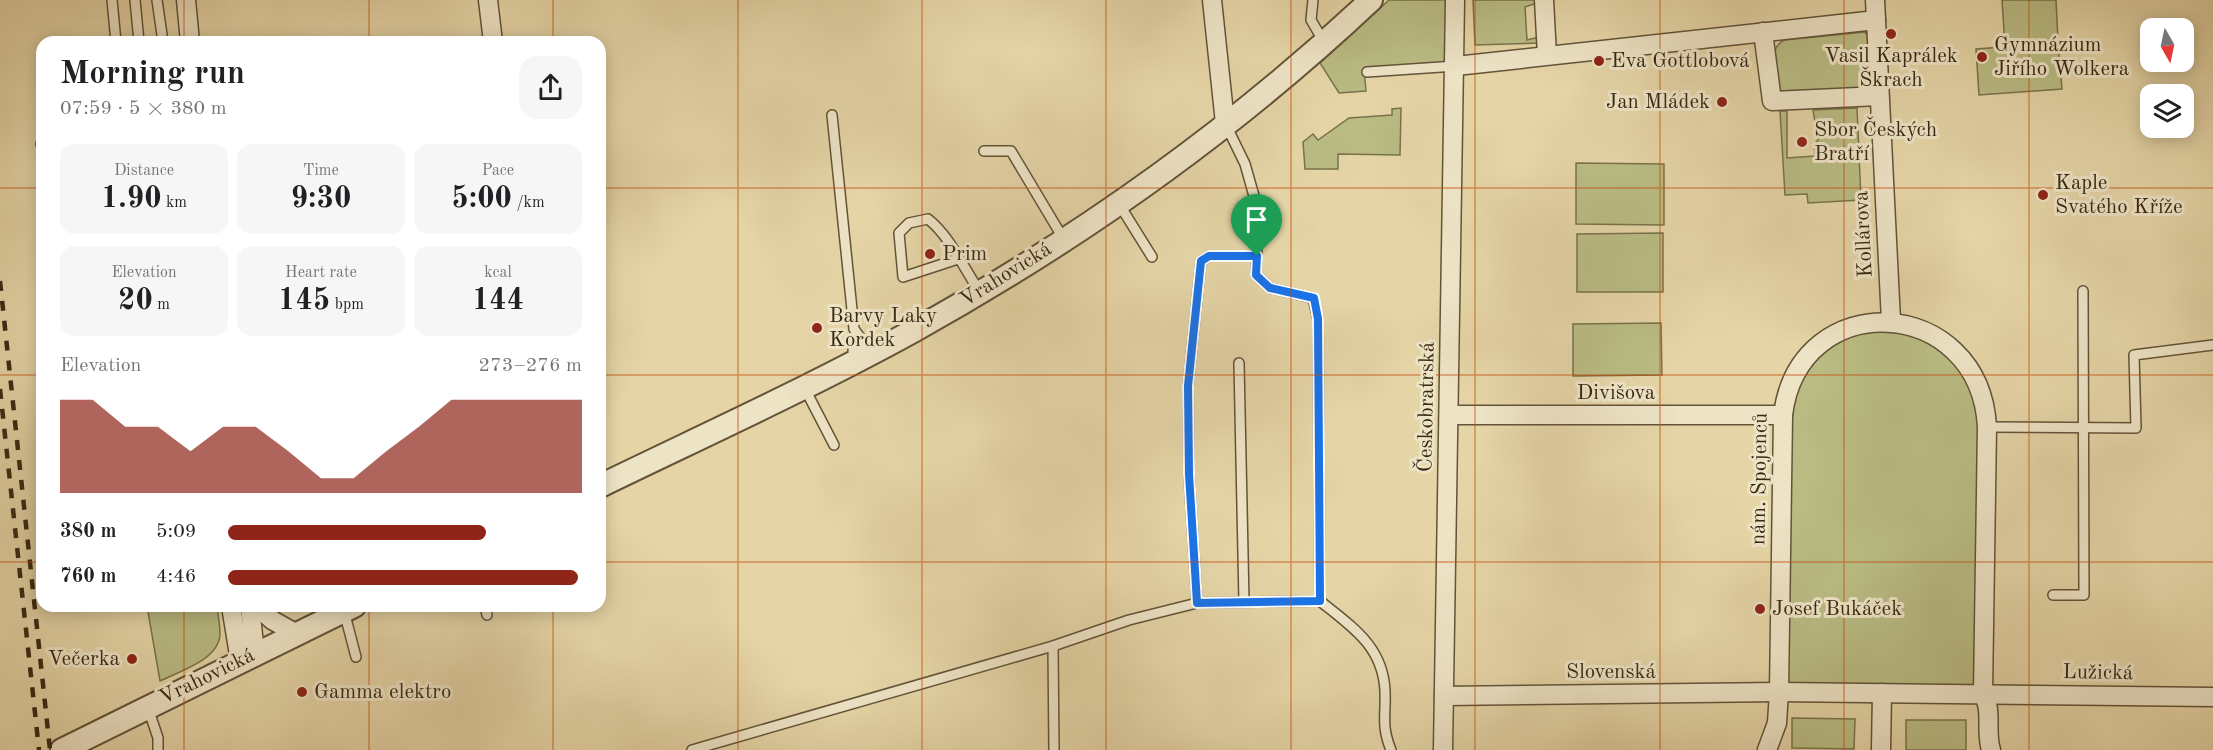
<!DOCTYPE html>
<html lang="en">
<head>
<meta charset="utf-8">
<style>
	:root { --surface:#fff; --page:#f6f6f6; --text:#202124; --muted:#757577; --accent:#8f2418 }
	body { margin:0; font-family:"Old Standard TT",serif; background:var(--page); color:var(--text); height:100vh; display:flex; flex-direction:column; font-size:22px; white-space:nowrap }
	* { box-sizing:border-box; margin:0 }
	p { font-size:20px; color:var(--muted) }
	.icon { flex:none; width:33px; height:33px; fill:none; stroke:currentColor; stroke-width:2; stroke-linecap:round; stroke-linejoin:round }
	.map { position:relative; flex:1; overflow:hidden }
	.panel { position:absolute; left:36px; top:36px; width:570px; height:576px; display:flex; flex-direction:column; background:var(--surface); border-radius:18px; box-shadow:0 3px 15px #0003 }
	.panel>* { flex:none }
	.needle { width:39px; rotate:171deg }
	.fabs { position:absolute; left:2140px; top:18px; display:grid; gap:12px }
	.fabs a { display:grid; place-items:center; width:54px; height:54px; border-radius:12px; background:var(--surface); box-shadow:0 3px 15px #0003; font-size:30px }
	.pin { position:absolute; display:grid; place-items:center; width:51px; height:51px; color:#fff; margin:-62px -26px; border-radius:50% 50% 50% 0; rotate:-45deg; box-shadow:0 0 6px #0007 }
	.pin .icon { rotate:45deg }
	.round { display:grid; place-items:center; flex:none; width:63px; height:63px; border-radius:18px; background:var(--page) }
	.summary { display:flex; align-items:center; justify-content:space-between; height:102px; padding:0 24px }
	h1 { font-size:33px; font-weight:700; line-height:45px }
	.metrics { display:grid; grid-template-columns:repeat(3,1fr); gap:9px; height:102px; padding:6px 24px }
	.metrics div { display:grid; align-content:center; border-radius:15px; background:var(--page); text-align:center }
	.metrics b { font-size:30px; font-weight:700 }
	.metrics small { font-size:16px; font-weight:400 }
	.metrics p { font-size:16px }
	.chart { height:168px; padding:12px 24px }
	.chart p { display:flex; justify-content:space-between }
	.chart svg { width:100%; height:108px; margin-top:6px; fill:var(--accent); opacity:.7 }
	ul { padding:0 24px; list-style:none; font-size:20px }
	li { display:grid; grid-template-columns:96px 72px 1fr; align-items:center; height:45px }
	li i { height:15px; border-radius:8px; background:var(--accent) }
	.map>svg:first-child { display:block }
	.green { fill:#b9bb83; stroke:#78724b; stroke-width:1.5 }
	.lines { fill:none; stroke-linecap:round; stroke-linejoin:round }
	.service-casing { stroke:#635338; stroke-width:12 }
	.minor-casing { stroke:#635338; stroke-width:21 }
	.tertiary-casing { stroke:#635338; stroke-width:26 }
	.service { stroke:#ede3c5; stroke-width:9 }
	.minor { stroke:#ede3c5; stroke-width:18 }
	.tertiary { stroke:#ede3c5; stroke-width:22 }
	.rail { stroke:#382813; stroke-width:4.5; stroke-dasharray:10 10; stroke-linecap:butt }
	.route-casing { stroke:#fff; stroke-width:12 }
	.route { stroke:#1a73e8; stroke-width:8 }
	.grid { fill:none; stroke:#c54f0d; stroke-width:1.5; stroke-opacity:0.55 }
	.poi-dot { fill:#8f2418; stroke:#ede3c5; stroke-width:2 }
	.labels { text-anchor:middle; dominant-baseline:central; stroke-width:6; stroke-linejoin:round; paint-order:stroke }
	.poi-label { font-size:21px; fill:#382813; stroke:#ede3c5; text-anchor:start }
	.street-label { font-size:21px; fill:#382813; stroke:#ede3c5 }
</style>
</head>
<body>
<div class="map">
<svg width="2213" height="750" viewBox="0 0 2213 750">
	<rect width="100%" height="100%" fill="#e4d4a6"/>
	<filter id="stains"><feTurbulence type="fractalNoise" baseFrequency=".00333" numOctaves="4"/><feColorMatrix values="0 0 0 0 .2 0 0 0 0 .09 0 0 0 0 .02 0 0 0 .5 -.17"/></filter>
	<radialGradient id="worn" r=".72"><stop offset=".6" stop-color="#630" stop-opacity="0"/><stop offset="1" stop-color="#630" stop-opacity=".3"/></radialGradient>
	<g class="green">
		<path d="M1389,0H1446V64L1364,70L1366,91L1339,93L1320,63Z"/>
		<path d="M1473,0H1537V3L1525,7L1527,40L1539,37V43L1475,45Z"/>
		<path d="M2002,0H2056L2058,41L2005,45Z"/>
		<path d="M1865,32L1868,36L1869,89L1782,92C1771,79 1768,48 1784,40Z"/>
		<path d="M2058,43L2062,89L1979,95L1976,49Z"/>
		<path d="M1401,108L1400,155L1338,154V169H1305L1303,142L1313,134L1318,140L1349,118L1392,115V109Z"/>
		<path d="M1857,108L1861,200L1808,203L1807,194L1785,195L1780,111H1787V158L1815,156L1814,144L1818,140L1813,110Z"/>
		<path d="M1576,163L1664,164V225L1576,224Z"/>
		<path d="M1663,233V292H1577V234Z"/>
		<path d="M1661,323L1662,375L1573,376V324Z"/>
		<path d="M1879,325L1931,336L1977,389L1983,427L1977,692L1784,689L1789,410L1797,378L1825,344Z"/>
		<path d="M147,606H217C218,615 220,625 220,634C219,660 180,671 160,681Z"/>
		<path d="M1792,718L1855,719L1854,749L1792,748Z"/>
		<rect x="1906" y="720" width="60" height="30"/>
	</g>
	<g class="lines">
		<defs>
			<g id="service">
				<path d="M112,0L116,42"/>
				<path d="M135,0L139,42"/>
				<path d="M157,0L163,42"/>
				<path d="M1313,0L1311,20L1324,42"/>
				<path d="M1367,72L1456,66"/>
				<path d="M832,115L854,329L862,340L853,351L856,359"/>
				<path d="M1226,125L1245,164L1258,210L1256,275L1270,288L1313,298L1318,319L1320,601L1197,603L1189,475L1188,386L1201,261L1209,256H1257"/>
				<path d="M41,144H42"/>
				<path d="M984,151H1011L1063,238"/>
				<path d="M1119,204L1152,257"/>
				<path d="M958,259L903,277L899,233L909,223L928,219C950,236 964,269 980,292"/>
				<path d="M1239,363L1244,602"/>
				<path d="M804,387L834,445"/>
				<path d="M1987,427L2136,428L2134,355L2213,345"/>
				<path d="M2053,595H2084L2083,291"/>
				<path d="M1320,601C1352,627 1383,646 1385,691C1386,716 1381,725 1391,750"/>
				<path d="M485,606L487,615"/>
				<path d="M344,611L356,657"/>
				<path d="M1053,646L1054,750"/>
				<path d="M148,708L158,738V750"/>
				<path d="M692,750L1053,646L1129,620L1197,603"/>
			</g>
			<g id="minor">
				<path d="M186,0L190,42"/>
				<path d="M488,0L493,42"/>
				<path d="M1212,0L1225,123"/>
				<path d="M1544,0L1547,55"/>
				<path d="M1875,0L1891,321"/>
				<path d="M1763,32L1772,101L1879,96"/>
				<path d="M1456,66L1876,20"/>
				<path d="M1450,415H1783"/>
				<path d="M231,606L240,661"/>
				<path d="M250,606L255,654"/>
				<path d="M257,606L272,620L297,634"/>
				<path d="M1444,696L1779,692L2213,697"/>
				<path d="M1443,750L1455,0"/>
				<path d="M1767,750L1777,723L1779,692L1783,415C1799,285 1980,295 1987,427L1983,693C1993,711 1985,731 1991,750"/>
				<path d="M1881,750L1882,693"/>
			</g>
			<g id="tertiary">
				<path d="M600,486C705,435 811,387 913,331C1077,240 1235,128 1371,0"/>
				<path d="M62,750L354,606"/>
			</g>
		</defs>
		<use href="#service" class="service-casing"/>
		<use href="#minor" class="minor-casing"/>
		<use href="#tertiary" class="tertiary-casing"/>
		<use href="#service" class="service"/>
		<use href="#minor" class="minor"/>
		<use href="#tertiary" class="tertiary"/>
		<g class="rail">
			<path d="M0,281L50,750"/>
			<path d="M0,389L39,750"/>
		</g>
	</g>
	<g class="lines">
		<defs>
			<path id="route" d="M1209,256H1257L1256,275L1270,288L1314,298L1318,319L1320,601L1197,603L1189,474L1188,386L1201,261Z"/>
		</defs>
		<use href="#route" class="route-casing"/>
		<use href="#route" class="route"/>
	</g>
	<path class="grid" d="M184,0V42M369,0V42M553,0V42M738,0V750M922,0V750M1106,0V750M1291,0V750M1475,0V750M1660,0V750M1844,0V750M2029,0V750M0,188H42M600,188H2213M0,375H42M600,375H2213M0,562H42M600,562H2213M184,606V750M369,606V750M553,606V750"/>
	<g class="poi-dot">
		<circle cx="1891" cy="34" r="6"/>
		<circle cx="1982" cy="57" r="6"/>
		<circle cx="1599" cy="61" r="6"/>
		<circle cx="1722" cy="102" r="6"/>
		<circle cx="1802" cy="142" r="6"/>
		<circle cx="2043" cy="195" r="6"/>
		<circle cx="930" cy="254" r="6"/>
		<circle cx="817" cy="328" r="6"/>
		<circle cx="1760" cy="609" r="6"/>
		<circle cx="132" cy="659" r="6"/>
		<circle cx="302" cy="692" r="6"/>
	</g>
	<g class="labels">
		<g class="poi-label">
			<text x="1994" y="45">Gymnázium<tspan x="1994" dy="24">Jiřího Wolkera</tspan></text>
			<text x="1891" y="56" text-anchor="middle">Vasil Kaprálek<tspan x="1891" dy="24">Škrach</tspan></text>
			<text x="1611" y="61">Eva Gottlobová</text>
			<text x="1710" y="102" text-anchor="end">Jan Mládek</text>
			<text x="1814" y="130">Sbor Českých<tspan x="1814" dy="24">Bratří</tspan></text>
			<text x="2055" y="183">Kaple<tspan x="2055" dy="24">Svatého Kříže</tspan></text>
			<text x="942" y="254">Prim</text>
			<text x="829" y="316">Barvy Laky<tspan x="829" dy="24">Kordek</tspan></text>
			<text x="1772" y="609">Josef Bukáček</text>
			<text x="120" y="659" text-anchor="end">Večerka</text>
			<text x="314" y="692">Gamma elektro</text>
		</g>
		<g class="street-label">
			<text transform="translate(1864 234) rotate(-93)">Kollárova</text>
			<text transform="translate(1006 275) rotate(-32)">Vrahovická</text>
			<text x="1616" y="393">Divišova</text>
			<text transform="translate(1427 407) rotate(-89)">Českobratrská</text>
			<text transform="translate(1760 479) rotate(-89)">nám. Spojenců</text>
			<text x="1611" y="672">Slovenská</text>
			<text transform="translate(2098 673) rotate(1)">Lužická</text>
			<text transform="translate(207 677) rotate(-26)">Vrahovická</text>
		</g>
	</g>
	<rect width="100%" height="100%" filter="url(#stains)"/>
	<rect width="100%" height="100%" fill="url(#worn)"/>
</svg>
<div class="fabs">
<a><svg class="needle" viewBox="-14 -14 28 28"><path d="M0-13l5 13h-10z" fill="#e53935"/><path d="M0 13l5-13h-10z" fill="#757577"/></svg></a>
<a><svg class="icon" aria-label="layers" viewBox="0 0 24 24"><path d="M12 4l9 5-9 5-9-5zM3 14l9 5 9-5"/></svg></a>
</div>
<div class="pin" style="left:1257px;top:256px;background:#1e9e55"><svg class="icon" aria-label="arrive" viewBox="0 0 24 24"><path d="M6 21V4h12l-3 4 3 4H6"/></svg></div>
<section class="panel">
<div class="summary"><div><h1>Morning run</h1><p>07:59 · 5 × 380 m</p></div><a class="round"><svg class="icon" aria-label="share" viewBox="0 0 24 24"><path d="M12 15V3M7 8l5-5 5 5M5 13v7h14v-7"/></svg></a></div>
<div class="metrics">
<div><p>Distance</p><b>1.90<small> km</small></b></div>
<div><p>Time</p><b>9:30</b></div>
<div><p>Pace</p><b>5:00<small> /km</small></b></div>
</div>
<div class="metrics">
<div><p>Elevation</p><b>20<small> m</small></b></div>
<div><p>Heart rate</p><b>145<small> bpm</small></b></div>
<div><p>kcal</p><b>144</b></div>
</div>
<div class="chart"><p><span>Elevation</span>273–276 m</p>
<svg viewBox="0 0 160 44" preserveAspectRatio="none"><path d="M0 44V6L10 6L20 17L30 17L40 27L50 17L60 17L70 27L80 38L90 38L100 27L110 17L120 6L130 6L140 6L150 6L160 6V44z"/></svg>
</div>
<ul>
<li><b>380 m</b>5:09<i style="width:73%"></i></li>
<li><b>760 m</b>4:46<i style="width:99%"></i></li>
</ul>
</section>
</div>
</body>
</html>
